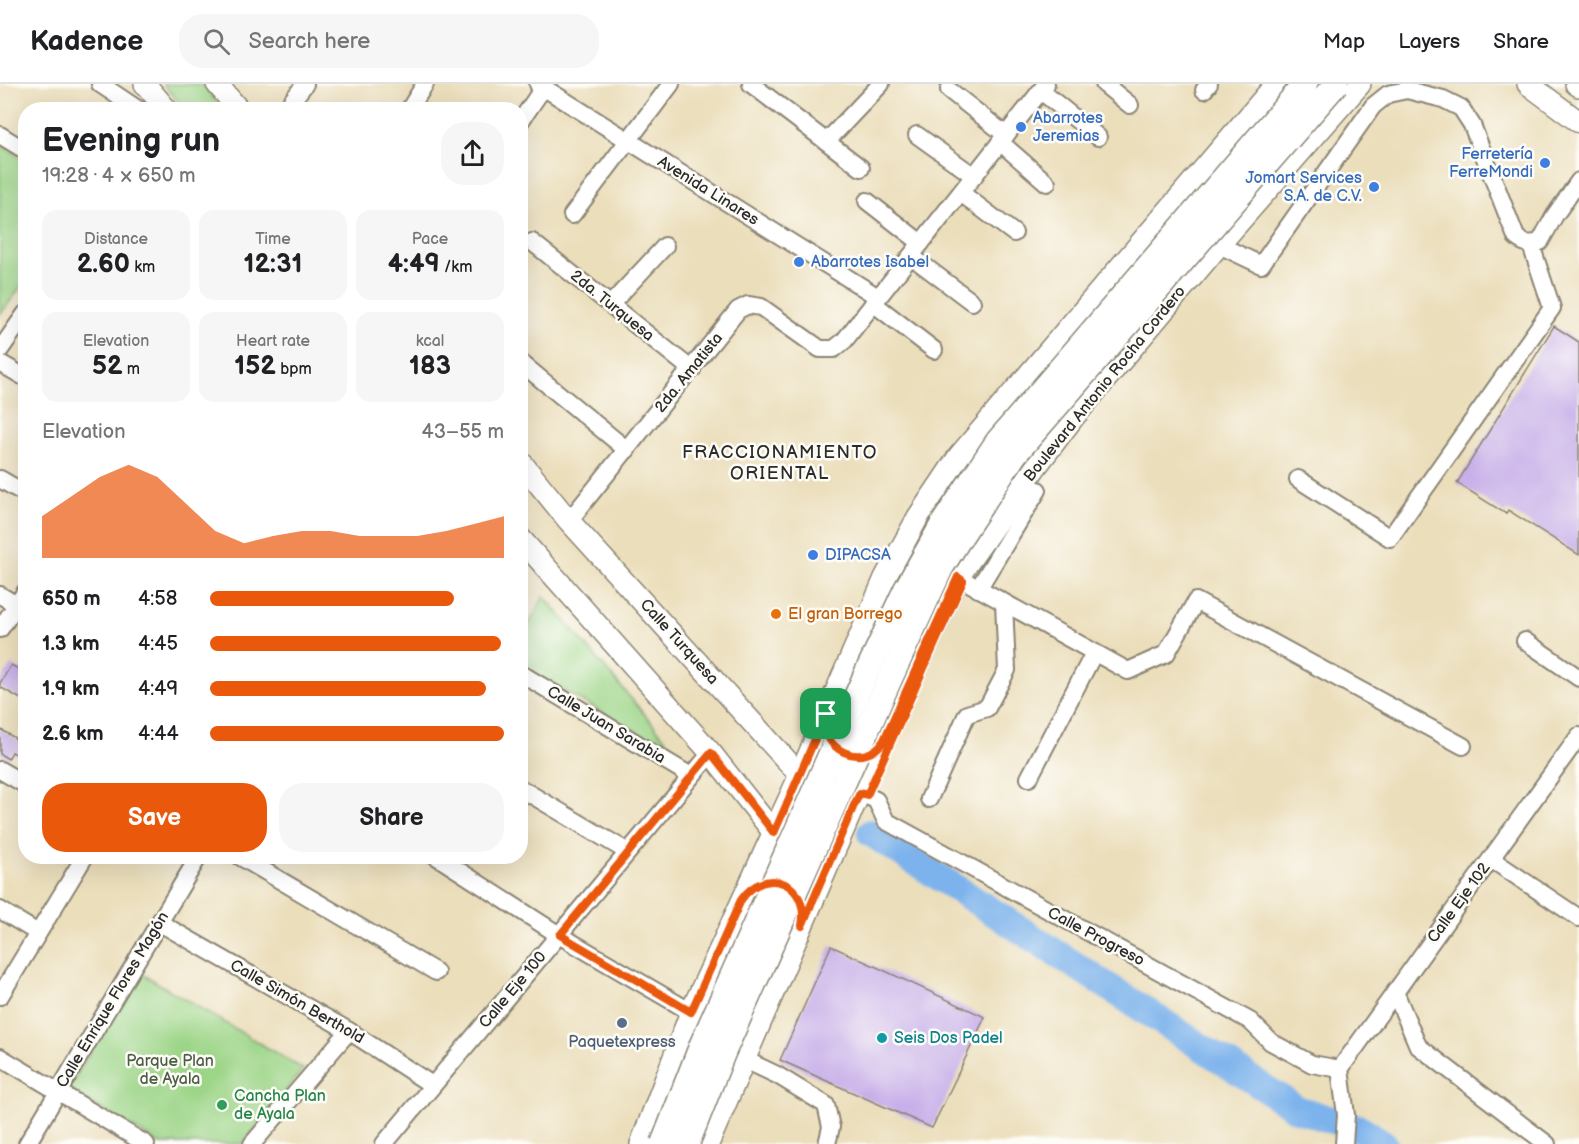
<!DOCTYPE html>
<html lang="en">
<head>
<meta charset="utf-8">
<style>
	:root { --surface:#fff; --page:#f6f6f6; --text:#202124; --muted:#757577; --line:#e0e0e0; --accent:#ea580c }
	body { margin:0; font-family:"Balsamiq Sans",sans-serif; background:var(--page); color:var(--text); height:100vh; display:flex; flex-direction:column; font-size:22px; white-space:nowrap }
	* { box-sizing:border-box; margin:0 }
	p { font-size:20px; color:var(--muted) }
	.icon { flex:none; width:33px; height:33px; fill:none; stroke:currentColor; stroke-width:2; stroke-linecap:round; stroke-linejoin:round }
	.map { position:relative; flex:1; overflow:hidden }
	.side { position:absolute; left:18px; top:18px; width:510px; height:762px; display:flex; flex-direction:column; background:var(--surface); border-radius:24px; box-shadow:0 6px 24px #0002 }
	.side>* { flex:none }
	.pin { position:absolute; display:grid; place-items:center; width:51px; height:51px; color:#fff; margin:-26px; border-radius:12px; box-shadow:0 3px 9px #0006 }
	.round { display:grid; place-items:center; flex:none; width:63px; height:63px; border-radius:24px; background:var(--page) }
	.headline { display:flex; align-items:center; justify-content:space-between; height:102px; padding:0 24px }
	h1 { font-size:33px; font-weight:700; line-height:45px }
	.metrics { display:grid; grid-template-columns:repeat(3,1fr); gap:9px; height:102px; padding:6px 24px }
	.metrics div { display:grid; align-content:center; border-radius:15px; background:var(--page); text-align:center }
	.metrics b { font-size:26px; font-weight:700 }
	.metrics small { font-size:16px; font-weight:400 }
	.metrics p { font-size:16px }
	.chart { height:168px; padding:12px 24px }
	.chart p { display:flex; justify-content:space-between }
	.chart svg { width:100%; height:108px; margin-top:6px; fill:var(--accent); opacity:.7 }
	.primary-button { display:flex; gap:12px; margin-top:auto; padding:12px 24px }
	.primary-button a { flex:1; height:69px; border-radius:24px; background:var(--accent); color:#fff; font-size:24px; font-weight:700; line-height:69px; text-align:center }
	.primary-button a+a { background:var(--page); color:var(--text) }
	ul { padding:0 24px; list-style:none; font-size:20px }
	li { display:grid; grid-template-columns:96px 72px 1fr; align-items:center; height:45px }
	li i { height:15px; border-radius:8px; background:var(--accent) }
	header { display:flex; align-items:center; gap:36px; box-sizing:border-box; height:84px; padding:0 30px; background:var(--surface); border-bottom:2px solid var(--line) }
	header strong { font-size:28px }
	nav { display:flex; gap:33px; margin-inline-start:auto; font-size:21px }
	.search { width:420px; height:54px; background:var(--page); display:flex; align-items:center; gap:15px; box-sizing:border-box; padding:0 21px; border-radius:24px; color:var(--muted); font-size:22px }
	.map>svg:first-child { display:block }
	.green { fill:#9dd588; stroke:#64805a; stroke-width:1.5 }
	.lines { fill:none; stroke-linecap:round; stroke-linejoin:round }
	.river { stroke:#7db3ec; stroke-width:28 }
	.building { fill:#c7afe9 }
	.minor-casing { stroke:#8b8473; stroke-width:20 }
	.major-casing { stroke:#8b8473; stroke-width:24 }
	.minor { stroke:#fff; stroke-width:16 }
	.major { stroke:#fff; stroke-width:21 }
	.highway-bridge-casing { stroke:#8b8473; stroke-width:27; stroke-linecap:butt }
	.highway-bridge { stroke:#fff; stroke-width:24 }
	.route-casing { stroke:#fff; stroke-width:12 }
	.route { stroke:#ea580c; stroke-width:8 }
	.shop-dot { fill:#3f7fe0; stroke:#fdfcf7; stroke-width:2 }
	.food-dot { fill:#e8710a; stroke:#fdfcf7; stroke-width:2 }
	.service-dot { fill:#5c6f8a; stroke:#fdfcf7; stroke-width:2 }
	.culture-dot { fill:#0f9aa8; stroke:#fdfcf7; stroke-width:2 }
	.leisure-dot { fill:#2e9e5b; stroke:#fdfcf7; stroke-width:2 }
	.labels { text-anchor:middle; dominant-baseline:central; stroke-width:5; stroke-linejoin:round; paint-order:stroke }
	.shop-label { font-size:16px; fill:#366cbe; stroke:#fdfcf7; text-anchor:start }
	.street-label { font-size:16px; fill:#2b2b2b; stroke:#fdfcf7 }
	.food-label { font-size:16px; fill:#c56008; stroke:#fdfcf7; text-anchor:start }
	.culture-label { font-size:16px; fill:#0d838f; stroke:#fdfcf7; text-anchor:start }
	.service-label { font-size:16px; fill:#4e5e75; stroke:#fdfcf7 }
	.park-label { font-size:16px; fill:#4d5e47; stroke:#fdfcf7 }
	.leisure-label { font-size:16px; fill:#27864d; stroke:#fdfcf7; text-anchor:start }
	.neighbourhood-label { font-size:18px; letter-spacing:1.5px; fill:#2b2b2b; stroke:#fdfcf7 }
</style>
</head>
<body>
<header>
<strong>Kadence</strong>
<div class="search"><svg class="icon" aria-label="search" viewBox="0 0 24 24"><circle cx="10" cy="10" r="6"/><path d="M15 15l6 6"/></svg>Search here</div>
<nav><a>Map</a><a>Layers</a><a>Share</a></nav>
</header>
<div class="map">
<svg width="1579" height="1060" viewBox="0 0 1579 1060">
	<rect width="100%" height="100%" fill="#fdfcf7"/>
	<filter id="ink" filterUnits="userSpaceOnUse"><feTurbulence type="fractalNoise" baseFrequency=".0167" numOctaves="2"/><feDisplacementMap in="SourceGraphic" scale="12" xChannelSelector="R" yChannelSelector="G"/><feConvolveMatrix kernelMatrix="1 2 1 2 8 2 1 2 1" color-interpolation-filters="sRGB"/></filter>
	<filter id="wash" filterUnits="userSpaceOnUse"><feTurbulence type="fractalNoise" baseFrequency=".008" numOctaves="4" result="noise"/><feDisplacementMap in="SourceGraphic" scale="24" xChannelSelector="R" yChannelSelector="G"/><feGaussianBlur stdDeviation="1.35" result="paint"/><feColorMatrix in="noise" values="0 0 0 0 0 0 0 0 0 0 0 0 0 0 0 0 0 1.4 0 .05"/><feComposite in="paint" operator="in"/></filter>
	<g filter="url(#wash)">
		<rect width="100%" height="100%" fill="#ebdebb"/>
		<g class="green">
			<path d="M163,0H202L222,25H185Z"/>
			<path d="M0,60L26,76L25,197L0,231Z"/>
			<path d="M544,512L679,671L521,583V555Z"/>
			<path d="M139,888L303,985L242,1060H160L68,1005Z"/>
		</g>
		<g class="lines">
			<path class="river" d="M871,749L1297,1025L1361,1045L1384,1060"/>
		</g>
		<g id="blocks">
			<g class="building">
				<path d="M1554,242L1579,258V471L1508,426L1506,430L1457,399Z"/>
				<path d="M11,581L26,589V618L0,603V599Z"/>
				<path d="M0,645L26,661V675L12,668L8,675L0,670Z"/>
				<path d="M831,862L985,933L932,1044L780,976Z"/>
			</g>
		</g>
	</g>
	<g filter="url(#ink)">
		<use href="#blocks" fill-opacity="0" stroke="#8b8473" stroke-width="1.5"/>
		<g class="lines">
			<defs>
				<g id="minor">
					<path d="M100,0L139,26"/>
					<path d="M538,0L878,213"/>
					<path d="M751,0L861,84"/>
					<path d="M1104,0L1130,21"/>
					<path d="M949,6L1006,51"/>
					<path d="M1204,6L1209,0"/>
					<path d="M1041,7L1098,53"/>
					<path d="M285,26L305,0"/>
					<path d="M409,26L425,0"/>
					<path d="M520,38L543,4"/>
					<path d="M0,51L26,67"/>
					<path d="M917,51L974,92"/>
					<path d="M827,57L881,0"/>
					<path d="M1000,58L1047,99"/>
					<path d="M961,109L1014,149"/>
					<path d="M867,117L921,159"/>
					<path d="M572,131L671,0"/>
					<path d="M532,158L692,286"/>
					<path d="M1219,161L1261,181L1373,22L1388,10L1407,6L1443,15L1461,24L1472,41L1516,153C1524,160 1529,161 1540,158L1555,131L1579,97"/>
					<path d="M911,172L972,218"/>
					<path d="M873,219L934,266"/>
					<path d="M611,220L665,162"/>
					<path d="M0,266L26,229"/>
					<path d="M520,278L627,366"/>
					<path d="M0,279L26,294"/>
					<path d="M0,395L26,410"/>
					<path d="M1298,395L1390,454L1552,224L1531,161"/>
					<path d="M569,437L738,226L748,221L761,223L820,265H834L844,257L1046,0"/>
					<path d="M958,493L1128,587L1166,570L1196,517L1463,662"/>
					<path d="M978,505L1038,406"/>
					<path d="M0,511L25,526"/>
					<path d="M0,545L26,507"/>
					<path d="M1525,557L1579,594"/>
					<path d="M520,589L691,692"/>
					<path d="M0,686L26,701"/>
					<path d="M1029,694L1094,569"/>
					<path d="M520,704L628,768"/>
					<path d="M860,709L876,716L886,737L1250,937L1271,958L1312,980L1340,985"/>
					<path d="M929,715L967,630L987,624L1007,586L1004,519"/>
					<path d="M239,772L436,888"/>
					<path d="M436,772L559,851L691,928"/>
					<path d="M1491,775L1579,834"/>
					<path d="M0,826L38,849"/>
					<path d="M160,839L349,947L432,1001"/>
					<path d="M1395,908L1418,962L1547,1060"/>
					<path d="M0,912L85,772"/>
					<path d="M0,973L146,1060"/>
					<path d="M743,975L777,991L826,1021L831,1043L827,1060"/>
					<path d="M1340,985L1579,652"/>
					<path d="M1340,985L1346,1031L1344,1060"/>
					<path d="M27,1060L199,772"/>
					<path d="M252,1060L349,947"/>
					<path d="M384,1060L711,669"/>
				</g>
				<g id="major">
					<path d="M145,0L167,26"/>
					<path d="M217,0L239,26"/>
					<path d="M1528,0L1579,38"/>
					<path d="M1576,0L1579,2"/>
					<path d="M520,377L569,437L800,691L812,697"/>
					<path d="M520,454L711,669L774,749L785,754"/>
					<path d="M641,1060L691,928L800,691L885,494L918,433L959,372L982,345L1276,0"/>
					<path d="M708,1060L855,719L958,493L1035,384L1073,334L1219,161L1360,0"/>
				</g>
			</defs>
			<use href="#minor" class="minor-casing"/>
			<use href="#major" class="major-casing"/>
			<use href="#minor" class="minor"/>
			<use href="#major" class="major"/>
			<defs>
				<g id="highway-bridge">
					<path d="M663,1060L702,960L867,588L905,507L944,438L998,357L1305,0"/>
					<path d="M687,1060L723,969L889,597L941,484L961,452L1015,370L1336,0"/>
				</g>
			</defs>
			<use href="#highway-bridge" class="highway-bridge-casing"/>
			<use href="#highway-bridge" class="highway-bridge"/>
		</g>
	</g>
	<g class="lines" filter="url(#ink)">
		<defs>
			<path id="route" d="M958,493L963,497L867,711L860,709L855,719L802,842C810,799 766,780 741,816L691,928L560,851L711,669L774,749L826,630C816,665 865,688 884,656Z"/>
		</defs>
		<use href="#route" class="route-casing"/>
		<use href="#route" class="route"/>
	</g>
	<g class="shop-dot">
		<circle cx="1021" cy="43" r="6"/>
		<circle cx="1545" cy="79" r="6"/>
		<circle cx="1374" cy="103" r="6"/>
		<circle cx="799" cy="178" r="6"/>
		<circle cx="813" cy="471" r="6"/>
	</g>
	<circle class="food-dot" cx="776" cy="530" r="6"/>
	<circle class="service-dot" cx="622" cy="939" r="6"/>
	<circle class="culture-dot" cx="882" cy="954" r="6"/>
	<circle class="leisure-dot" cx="222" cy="1021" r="6"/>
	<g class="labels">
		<g class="shop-label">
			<text x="1033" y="34">Abarrotes<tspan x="1033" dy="18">Jeremias</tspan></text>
			<text x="1533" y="70" text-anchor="end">Ferretería<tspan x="1533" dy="18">FerreMondi</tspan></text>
			<text x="1362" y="94" text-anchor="end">Jomart Services<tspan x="1362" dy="18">S.A. de C.V.</tspan></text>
			<text x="811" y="178">Abarrotes Isabel</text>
			<text x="825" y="471">DIPACSA</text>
		</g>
		<g class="street-label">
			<text transform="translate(708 107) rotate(32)">Avenida Linares</text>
			<text transform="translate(612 222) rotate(39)">2da. Turquesa</text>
			<text transform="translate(689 289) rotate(-51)">2da. Amatista</text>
			<text transform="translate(1105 300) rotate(-51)">Boulevard Antonio Rocha Cordero</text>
			<text transform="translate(679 558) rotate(48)">Calle Turquesa</text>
			<text transform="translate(606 641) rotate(31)">Calle Juan Sarabia</text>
			<text transform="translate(1459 819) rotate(-54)">Calle Eje 102</text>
			<text transform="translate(1096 853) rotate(28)">Calle Progreso</text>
			<text transform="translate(513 906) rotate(-50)">Calle Eje 100</text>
			<text transform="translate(113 916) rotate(-59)">Calle Enrique Flores Magón</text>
			<text transform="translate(297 918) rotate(30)">Calle Simón Berthold</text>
		</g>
		<g class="food-label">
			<text x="788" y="530">El gran Borrego</text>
		</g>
		<g class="culture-label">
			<text x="894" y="954">Seis Dos Padel</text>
		</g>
		<g class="service-label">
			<text x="622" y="958">Paquetexpress</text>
		</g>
		<g class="park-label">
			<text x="170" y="977">Parque Plan<tspan x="170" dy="18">de Ayala</tspan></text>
		</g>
		<g class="leisure-label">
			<text x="234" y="1012">Cancha Plan<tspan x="234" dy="18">de Ayala</tspan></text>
		</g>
		<g class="neighbourhood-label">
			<text x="780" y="368">FRACCIONAMIENTO<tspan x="780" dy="21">ORIENTAL</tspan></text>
		</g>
	</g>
</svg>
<div class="pin" style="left:826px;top:630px;background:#1e9e55"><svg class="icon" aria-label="arrive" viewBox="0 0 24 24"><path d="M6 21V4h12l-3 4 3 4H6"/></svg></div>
<section class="side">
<div class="headline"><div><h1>Evening run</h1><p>19:28 · 4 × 650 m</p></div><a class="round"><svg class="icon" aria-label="share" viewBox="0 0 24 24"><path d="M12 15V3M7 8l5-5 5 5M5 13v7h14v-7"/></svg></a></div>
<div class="metrics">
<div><p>Distance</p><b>2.60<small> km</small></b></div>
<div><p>Time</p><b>12:31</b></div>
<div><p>Pace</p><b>4:49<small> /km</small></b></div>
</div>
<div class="metrics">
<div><p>Elevation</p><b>52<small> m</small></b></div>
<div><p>Heart rate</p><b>152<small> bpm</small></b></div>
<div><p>kcal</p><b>183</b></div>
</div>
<div class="chart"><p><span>Elevation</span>43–55 m</p>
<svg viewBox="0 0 160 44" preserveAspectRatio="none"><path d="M0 44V27L10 19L20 11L30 6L40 11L50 22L60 33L70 38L80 35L90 33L100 33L110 35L120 35L130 35L140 33L150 30L160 27V44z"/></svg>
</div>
<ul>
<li><b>650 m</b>4:58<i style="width:83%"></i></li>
<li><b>1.3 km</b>4:45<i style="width:99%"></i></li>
<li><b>1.9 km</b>4:49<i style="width:94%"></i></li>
<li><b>2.6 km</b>4:44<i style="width:100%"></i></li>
</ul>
<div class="primary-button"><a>Save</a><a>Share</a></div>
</section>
</div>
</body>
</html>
